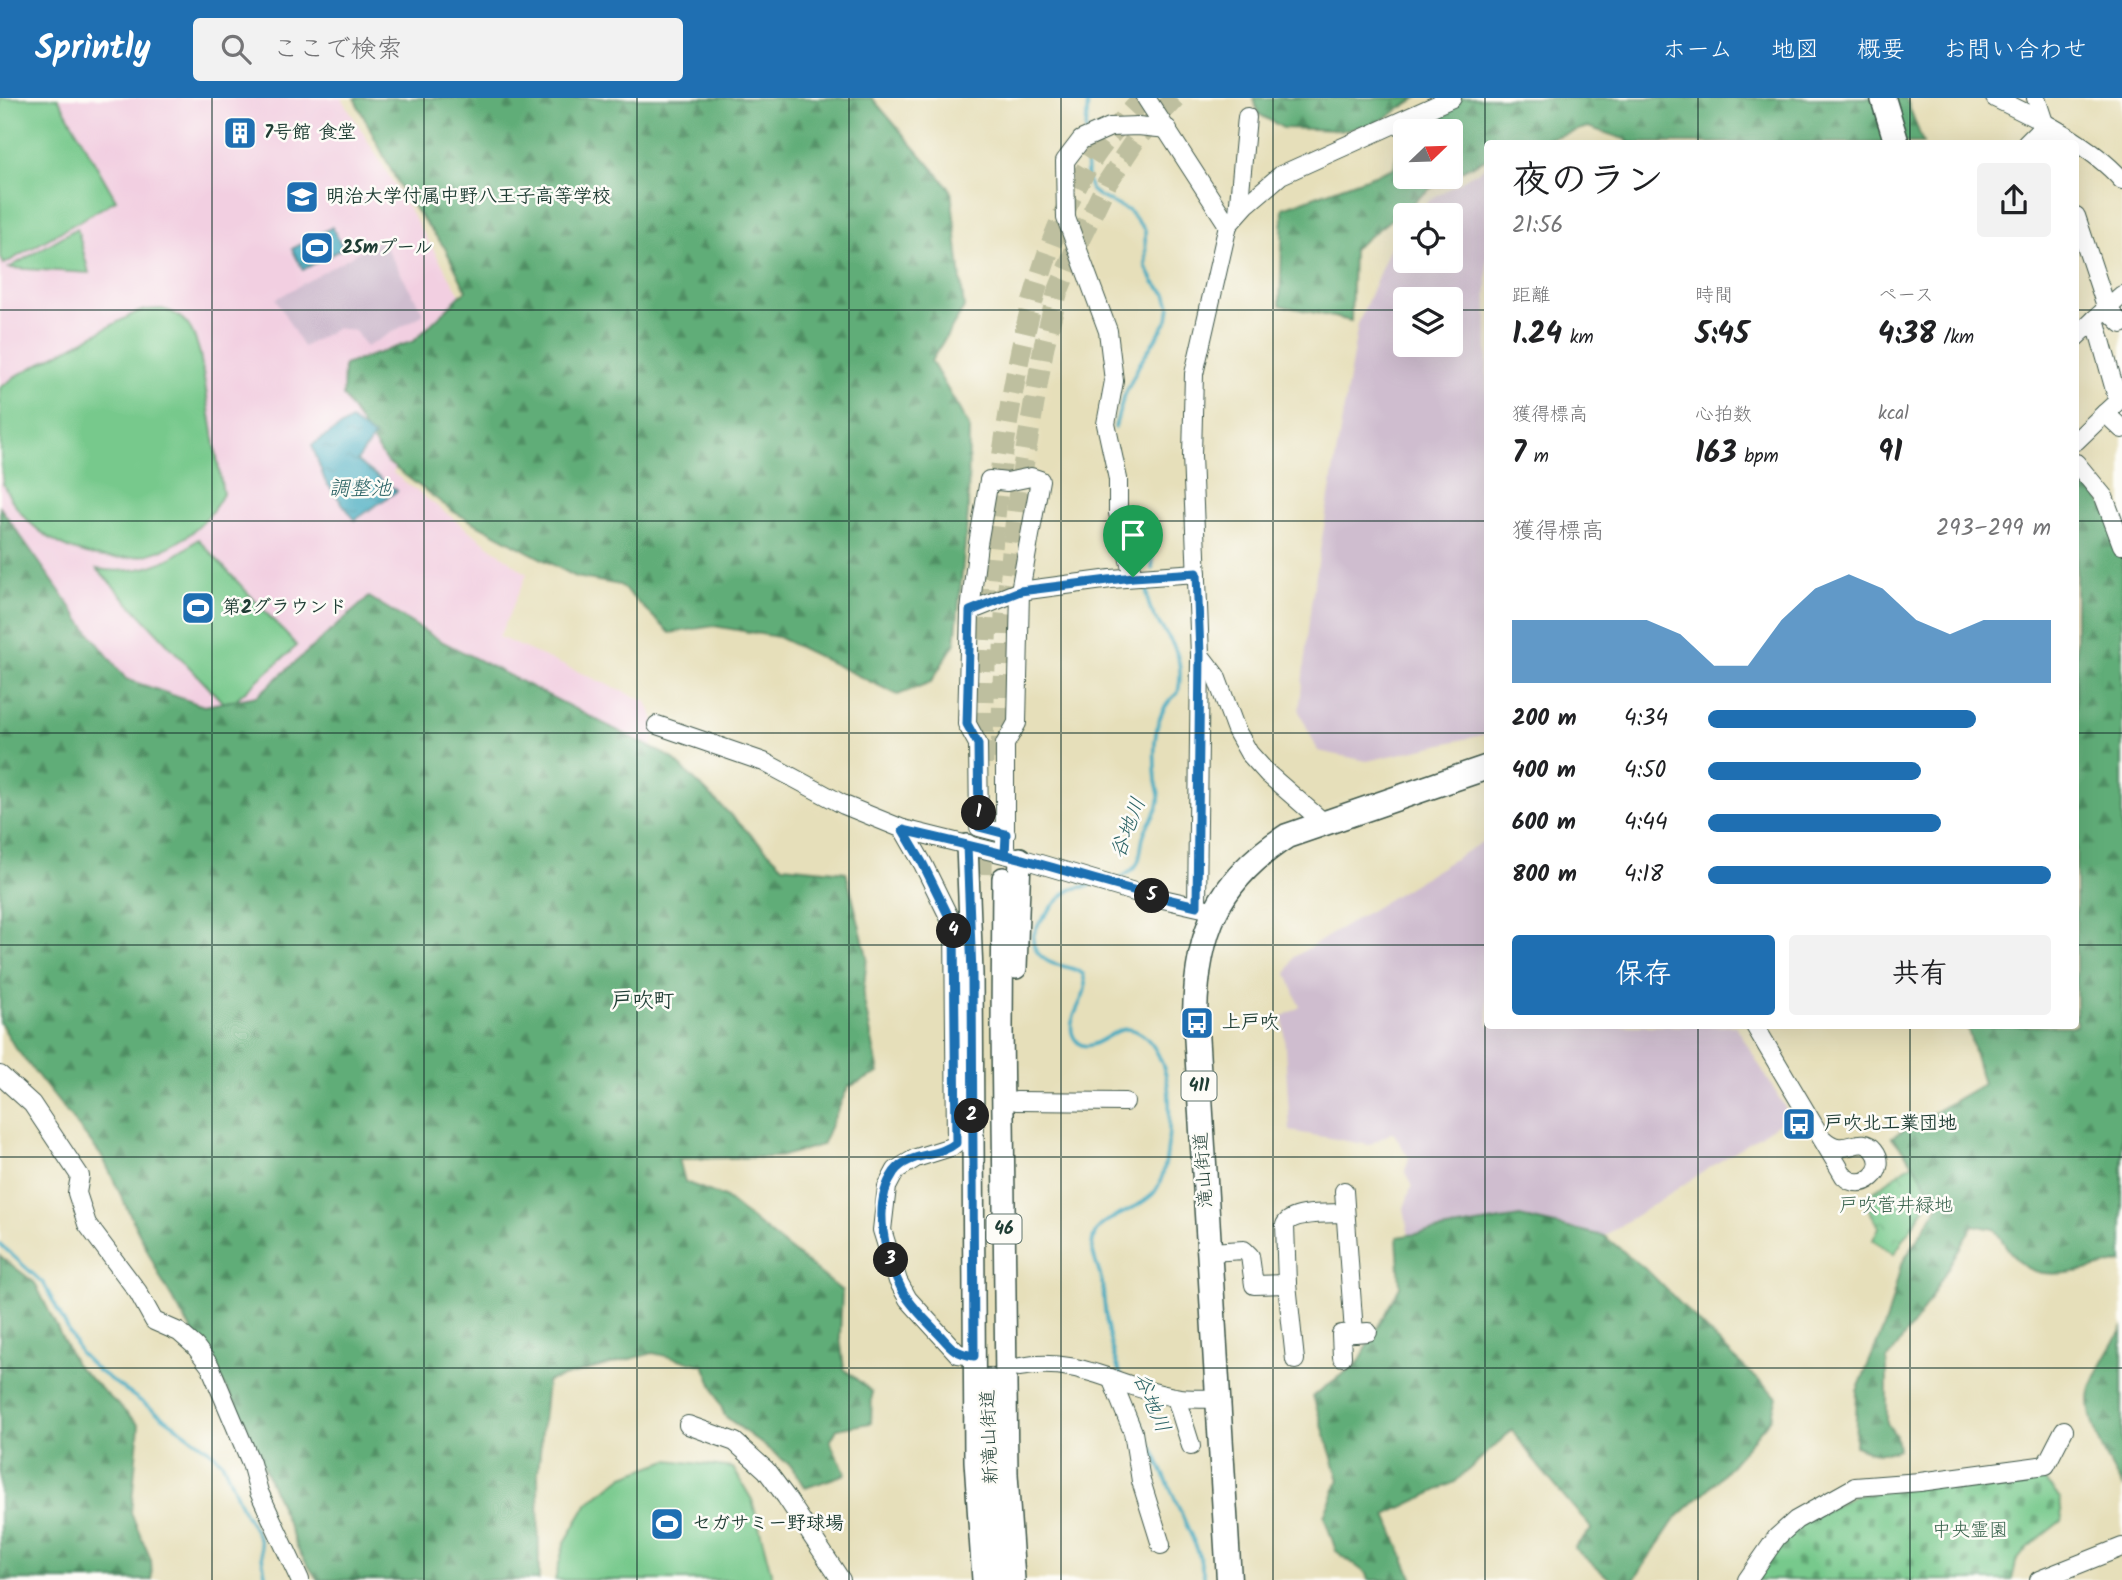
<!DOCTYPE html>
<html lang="ja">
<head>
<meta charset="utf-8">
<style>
	:root { --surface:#fff; --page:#f2f2f2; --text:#202124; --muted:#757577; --accent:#1f6fb2 }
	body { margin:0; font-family:Kalam,"Klee One",sans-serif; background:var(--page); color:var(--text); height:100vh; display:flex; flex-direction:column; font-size:26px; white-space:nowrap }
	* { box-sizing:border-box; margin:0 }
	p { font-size:23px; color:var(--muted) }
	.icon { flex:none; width:38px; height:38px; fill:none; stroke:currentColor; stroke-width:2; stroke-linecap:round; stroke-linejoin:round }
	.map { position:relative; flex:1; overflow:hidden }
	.panel { position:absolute; left:1484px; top:42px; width:595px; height:889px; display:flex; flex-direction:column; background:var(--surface); border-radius:7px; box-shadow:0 7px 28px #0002 }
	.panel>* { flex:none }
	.needle { width:46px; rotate:67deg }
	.buttons { position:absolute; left:1393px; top:21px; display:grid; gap:14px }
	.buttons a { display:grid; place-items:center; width:70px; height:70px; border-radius:7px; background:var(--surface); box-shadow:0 7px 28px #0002; font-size:35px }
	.pin { position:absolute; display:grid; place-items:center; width:60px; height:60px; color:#fff; margin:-72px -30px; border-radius:50% 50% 50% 0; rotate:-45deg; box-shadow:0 0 7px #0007 }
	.pin .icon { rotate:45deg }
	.km { position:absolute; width:35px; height:35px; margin:-18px; border-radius:50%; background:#222; color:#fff; font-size:19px; line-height:35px; text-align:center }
	.round { display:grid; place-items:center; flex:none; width:74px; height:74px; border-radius:7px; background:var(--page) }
	.head { display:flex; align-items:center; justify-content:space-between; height:119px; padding:0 28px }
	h1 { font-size:38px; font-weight:700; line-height:52px }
	.metrics { display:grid; grid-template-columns:repeat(3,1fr); gap:10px; height:119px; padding:7px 28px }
	.metrics div { display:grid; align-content:center }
	.metrics b { font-size:30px; font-weight:700 }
	.metrics small { font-size:19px; font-weight:400 }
	.metrics p { font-size:19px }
	.chart { height:196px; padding:14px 28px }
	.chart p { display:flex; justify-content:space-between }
	.chart svg { width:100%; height:126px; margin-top:7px; fill:var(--accent); opacity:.7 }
	.button { display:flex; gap:14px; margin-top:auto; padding:14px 28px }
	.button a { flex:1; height:80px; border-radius:7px; background:var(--accent); color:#fff; font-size:28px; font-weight:700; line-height:80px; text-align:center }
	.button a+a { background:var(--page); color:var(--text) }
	ul { padding:0 28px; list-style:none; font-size:23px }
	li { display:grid; grid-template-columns:112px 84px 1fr; align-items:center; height:52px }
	li i { height:18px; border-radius:9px; background:var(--accent) }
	header { display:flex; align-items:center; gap:42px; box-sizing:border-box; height:98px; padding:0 35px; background:var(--accent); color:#fff }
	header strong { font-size:33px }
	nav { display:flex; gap:38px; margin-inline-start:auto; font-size:24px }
	.search { width:490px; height:63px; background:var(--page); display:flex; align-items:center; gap:18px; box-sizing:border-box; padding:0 24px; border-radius:7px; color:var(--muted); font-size:26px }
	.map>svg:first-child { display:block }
	.built { fill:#f2cfe1 }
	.industrial { fill:#cfbdcf; fill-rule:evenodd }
	.grass { fill:#77c98c; stroke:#4b8360; stroke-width:2 }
	.forest { fill:url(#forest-firs); stroke:#407556; stroke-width:2 }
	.cemetery { fill:url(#cemetery-stones); stroke:#4b8360; stroke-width:2 }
	.park { fill:url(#park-crowns); stroke:#4b8360; stroke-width:2 }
	.water { fill:url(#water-ripples); stroke:#30737a; stroke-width:2 }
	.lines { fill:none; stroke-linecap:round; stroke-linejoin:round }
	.stream { stroke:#40a9bf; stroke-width:3.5 }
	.major-tunnel { stroke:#bebf9f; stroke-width:21; stroke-dasharray:21 10; stroke-linecap:butt }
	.minor-casing { stroke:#3d5548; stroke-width:20 }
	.major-casing { stroke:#3d5548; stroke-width:24 }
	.highway-casing { stroke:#3d5548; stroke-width:27 }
	.minor { stroke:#fff; stroke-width:18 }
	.major { stroke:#fff; stroke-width:21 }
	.highway { stroke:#fff; stroke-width:24 }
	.route-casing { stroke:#fff; stroke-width:14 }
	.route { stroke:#1f6fb2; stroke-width:9 }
	.grid { fill:none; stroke:#1f3d34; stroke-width:2; stroke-opacity:0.55 }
	.labels { text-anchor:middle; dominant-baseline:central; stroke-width:5; stroke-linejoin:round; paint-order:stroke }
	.shield { fill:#fdfcf7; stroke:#62766e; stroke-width:2 }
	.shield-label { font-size:18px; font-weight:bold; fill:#1f3d34 }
	.poi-label { font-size:19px; font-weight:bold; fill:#1f3d34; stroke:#fdfcf7; text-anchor:start }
	.street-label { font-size:19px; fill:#1f3d34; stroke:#fdfcf7 }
	.park-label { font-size:19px; fill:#35604a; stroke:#fdfcf7 }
	.water-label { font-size:21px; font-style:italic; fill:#2b6365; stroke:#fdfcf7 }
	.neighbourhood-label { font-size:21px; font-weight:bold; fill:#1f3d34; stroke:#fdfcf7 }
</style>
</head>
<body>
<header>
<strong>Sprintly</strong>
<div class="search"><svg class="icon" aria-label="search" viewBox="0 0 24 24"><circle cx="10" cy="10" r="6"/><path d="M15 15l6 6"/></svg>ここで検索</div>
<nav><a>ホーム</a><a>地図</a><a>概要</a><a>お問い合わせ</a></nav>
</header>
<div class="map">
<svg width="2122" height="1482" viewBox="0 0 2122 1482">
	<defs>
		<pattern id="forest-firs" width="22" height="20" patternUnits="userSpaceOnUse" patternTransform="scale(1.75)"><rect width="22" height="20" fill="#61ad78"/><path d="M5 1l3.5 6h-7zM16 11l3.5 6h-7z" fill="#4f8e63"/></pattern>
		<pattern id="cemetery-stones" width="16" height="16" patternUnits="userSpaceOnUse" patternTransform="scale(1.75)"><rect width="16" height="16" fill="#77c98c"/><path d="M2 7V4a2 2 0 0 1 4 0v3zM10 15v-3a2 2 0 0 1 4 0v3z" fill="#61a473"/></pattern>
		<pattern id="park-crowns" width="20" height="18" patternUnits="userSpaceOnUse" patternTransform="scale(1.75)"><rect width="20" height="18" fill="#77c98c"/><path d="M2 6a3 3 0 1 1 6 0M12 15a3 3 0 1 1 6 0" fill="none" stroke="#61a473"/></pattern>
		<pattern id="water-ripples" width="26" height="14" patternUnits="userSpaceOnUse" patternTransform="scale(1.75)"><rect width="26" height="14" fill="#40a9bf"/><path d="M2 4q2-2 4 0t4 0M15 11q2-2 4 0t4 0" fill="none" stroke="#358b9c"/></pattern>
	</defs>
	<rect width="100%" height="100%" fill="#fdfcf7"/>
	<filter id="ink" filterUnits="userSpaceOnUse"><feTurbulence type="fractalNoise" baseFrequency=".0143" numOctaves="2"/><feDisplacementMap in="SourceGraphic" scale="14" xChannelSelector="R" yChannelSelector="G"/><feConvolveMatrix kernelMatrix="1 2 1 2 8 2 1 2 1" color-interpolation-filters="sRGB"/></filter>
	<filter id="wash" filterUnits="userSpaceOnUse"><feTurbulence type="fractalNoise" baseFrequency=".00686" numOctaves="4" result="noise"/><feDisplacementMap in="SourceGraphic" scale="28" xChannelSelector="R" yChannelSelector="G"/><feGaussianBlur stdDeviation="1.57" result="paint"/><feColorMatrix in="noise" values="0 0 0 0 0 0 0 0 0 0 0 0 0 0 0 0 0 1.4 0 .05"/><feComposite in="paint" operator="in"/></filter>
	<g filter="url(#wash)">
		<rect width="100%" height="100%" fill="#e6dfba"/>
		<path class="built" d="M0,0H342L468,209L393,375L527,476L499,539L647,604L657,627L652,648L447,558L213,640L104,627L0,458Z"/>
		<g class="industrial">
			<path d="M1487,68V636L1367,663L1318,653L1299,613L1311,506L1358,226L1396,135L1405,126V163H1451V117H1414L1431,101ZM1405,201H1451V247H1405Z"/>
			<path d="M381,141L424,216L366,249L355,233L337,230L303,249L276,201Z"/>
			<path d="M1487,741L1488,928H1736L1790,1018L1604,1138L1520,1119L1410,1144L1404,1110L1412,1087L1405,1072L1409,1060L1393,1034L1369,1047L1290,1033L1283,918L1300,909L1287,876L1294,859Z"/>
		</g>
		<g class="grass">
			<path d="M0,0H58L116,102L4,166L0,158Z"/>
			<path d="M77,130L89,175L9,170Z"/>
			<path d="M162,211C187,217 194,233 200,256L223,396C175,488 44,477 3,386C0,367 0,313 0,290L16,278L133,216L144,212Z"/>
			<path d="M198,441L297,548L227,609L97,471C137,477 168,467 198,441Z"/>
			<path d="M668,1362L733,1370L752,1402L773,1482H555L564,1446L588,1405L624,1378Z"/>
		</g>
		<g class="forest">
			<path d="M354,0H872L951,92L964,210L931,263L969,328L968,415L955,545L931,584L898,597L778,539L714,528L670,535L620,487L576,479L454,414L386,363L343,298L344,267L414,243L466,192L445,150L404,97Z"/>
			<path d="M1253,0H1417L1374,27L1341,32L1283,30L1259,16Z"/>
			<path d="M1460,0H1906L1923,45H1628L1627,42L1588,29L1533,45L1488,46L1487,60L1451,78V33H1408Z"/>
			<path d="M1405,35V79H1449L1440,83L1353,151L1351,223L1280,207L1283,110L1394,70L1400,38Z"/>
			<path d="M2076,364L2122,437V1164C2092,1170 2040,1188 2017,1162C2008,1153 2002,1141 1994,1131L1973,1127L1919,1219L1887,1262V1325L1896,1338L1898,1351C1882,1358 1871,1355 1855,1348L1857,1293L1887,1222L1901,1167L1944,1099L1933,1097L1913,1065L1892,1039L1983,986L1967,928H2076Z"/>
			<path d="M0,409L83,526L126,581L204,608L257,598L369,499L441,543L672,660L783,768L846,774L867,858L863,898L879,975L848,989L822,1047L779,1059L679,1061L685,1084L724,1099L842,1193L840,1238L844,1271L872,1294L871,1325L837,1331L830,1344L846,1376L805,1390L791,1368L725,1318L704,1267L653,1255L547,1283L538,1374L539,1482H318L299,1454L243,1318L163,1185L103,1060L14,948L0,924Z"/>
			<path d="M1520,1119L1604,1138L1650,1175L1732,1258L1777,1299L1771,1320L1718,1382L1675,1421L1634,1482H1611L1574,1450L1592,1431L1539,1369L1512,1332L1455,1384L1386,1417L1413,1482H1369L1367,1476L1336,1453L1324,1418L1339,1382L1313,1298L1359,1264L1400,1188L1397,1139Z"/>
			<path d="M0,1158L35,1185L75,1266L139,1327L131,1415L151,1462L152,1482H0Z"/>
			<path d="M2122,1231V1388C2108,1365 2082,1317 2091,1290C2098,1270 2112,1249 2122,1231Z"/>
		</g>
		<path class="cemetery" d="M2034,1372L2060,1400L2062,1422L2028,1449L2016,1464L2012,1482H1755L1780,1444L1801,1425L1853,1398Z"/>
		<path class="park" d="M1913,1065L1933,1097L1894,1156L1873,1142L1879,1129L1863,1101Z"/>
		<g class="water">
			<path d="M332,129L343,150L303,172L292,151Z"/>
			<path d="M351,322L374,339L357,363L397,393L355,422L325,383L312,347Z"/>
		</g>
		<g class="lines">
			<g class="stream">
				<path d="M1086,33L1088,0"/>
				<path d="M1086,48L1087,81L1091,92L1099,98L1129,113L1145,132L1146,169L1154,184L1166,196L1170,208L1168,221L1139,267L1123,301L1115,329"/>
				<path d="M1129,425C1142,440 1156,450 1152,471"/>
				<path d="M1117,782C1148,765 1136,759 1145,733C1149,723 1158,715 1159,703C1160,696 1157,689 1156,682C1153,652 1152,614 1178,595C1181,581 1181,565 1175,551C1165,528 1142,514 1148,486"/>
				<path d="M1090,788C1085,789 1078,789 1073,791C1064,794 1059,802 1052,809C1039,824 1022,843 1043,860C1056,871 1068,865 1083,876C1084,881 1086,886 1085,891C1082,907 1064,925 1075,941C1088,961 1111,930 1127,931C1155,933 1168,975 1169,998C1170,1022 1170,1077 1153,1096C1147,1102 1138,1107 1131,1111C1120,1117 1102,1123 1096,1134C1085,1152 1102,1172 1103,1190C1105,1221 1109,1248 1121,1278"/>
				<path d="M0,1146L44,1186L80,1255L97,1272L212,1354L223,1365L242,1410L259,1440L266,1482"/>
				<path d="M1126,1291L1198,1453L1205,1482"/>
			</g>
		</g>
	</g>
	<g filter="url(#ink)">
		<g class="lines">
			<g class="major-tunnel">
				<path d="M1001,661L1005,517L1019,392L1044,248L1057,196L1078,145L1107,85L1136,41L1175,0"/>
				<path d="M983,666C984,550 989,436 1008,322C1022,235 1042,147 1087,70C1102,44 1123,22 1144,0"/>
				<path d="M982,776L983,712"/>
			</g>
			<defs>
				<g id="minor">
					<path d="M1146,0L1228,127"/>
					<path d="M1995,0C2037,20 2091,47 2122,82"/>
					<path d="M2036,0L2051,46"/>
					<path d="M2026,46L2045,27"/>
					<path d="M1238,115L1247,19"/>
					<path d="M2076,118L2107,211L2122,226"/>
					<path d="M2122,197L2095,221L2118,303L2105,315L2122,331"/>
					<path d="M2076,239L2095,221"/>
					<path d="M2076,343L2105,315"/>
					<path d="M2076,365L2104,399L2122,447"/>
					<path d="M1133,479L1118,415V381L1106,326L1114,283L1108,233L1066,120L1065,63L1081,42L1110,29L1138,28L1168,31"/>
					<path d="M970,513L978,446L989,382L1007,384L1031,379L1040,382L1020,493L1017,625L1005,646V756"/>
					<path d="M1200,557L1216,578L1236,632L1249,655L1268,676L1323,724"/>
					<path d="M657,627L764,664L844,707L903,731L1020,760L1141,796L1207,811"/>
					<path d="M903,731L923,766L954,829L956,1045L951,1049L916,1060L896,1072L887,1089L882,1132L898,1183L908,1201L958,1256L974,1258"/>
					<path d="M1006,736L979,729L978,646L967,626L970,513L1020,493L1111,481L1197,475"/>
					<path d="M1197,808L1200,557L1192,357L1194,276L1228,127L1246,107L1281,77L1452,0"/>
					<path d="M1755,928L1844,1078C1861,1096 1890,1072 1874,1052C1859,1034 1845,1062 1823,1041"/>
					<path d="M0,977L32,1006L80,1078L77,1095L87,1126L138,1194L154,1223L179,1234L195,1248L210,1268L251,1365L259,1394L300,1482"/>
					<path d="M1016,1003L1125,1004"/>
					<path d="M1344,1093L1354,1235"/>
					<path d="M1209,1154L1244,1152L1250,1158L1254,1187L1287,1186"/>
					<path d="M1342,1259L1341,1236L1368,1234"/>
					<path d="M1295,1262L1287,1186L1285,1127C1292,1113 1329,1116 1345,1115"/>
					<path d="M1020,1269C1080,1258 1119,1290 1175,1299C1189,1302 1205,1300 1219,1301"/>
					<path d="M1111,1280L1133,1334L1141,1383L1161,1447"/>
					<path d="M1176,1300L1191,1348"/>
					<path d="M688,1327L735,1344L766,1372L786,1399L841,1482"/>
					<path d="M1747,1482L1777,1439L1796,1422L1855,1389L1920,1384L2046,1367L2064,1332"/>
					<path d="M2039,1482L2122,1449"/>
				</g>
				<g id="major">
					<path d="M967,747L972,876L975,1363L983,1482"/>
					<path d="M1003,780L1002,929L1007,1376L1014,1482"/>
					<path d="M1016,870L1020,760"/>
					<path d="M989,1281L992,1398L999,1482"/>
				</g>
				<g id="highway">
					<path d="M1883,0L1897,46"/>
					<path d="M1229,1482L1195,916C1197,834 1217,783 1287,738L1488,669"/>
				</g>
			</defs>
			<use href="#minor" class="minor-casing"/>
			<use href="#major" class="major-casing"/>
			<use href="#highway" class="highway-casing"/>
			<use href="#minor" class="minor"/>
			<use href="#major" class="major"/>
			<use href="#highway" class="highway"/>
		</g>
	</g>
	<g class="lines" filter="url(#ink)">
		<defs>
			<path id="route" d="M1133,479L1020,493L970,513L967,626L978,646L979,729L1006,736L1005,757L967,747L972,876L974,1258C952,1255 951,1248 936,1233C924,1220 910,1207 902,1192C885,1159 871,1107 894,1074C909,1054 938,1060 956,1045L954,829L923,766L903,732C942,741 980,750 1019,760C1078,776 1136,795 1197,808L1200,557L1197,475L1133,479"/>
		</defs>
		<use href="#route" class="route-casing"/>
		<use href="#route" class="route"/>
	</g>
	<path class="grid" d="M212,0V1482M424,0V1482M637,0V1482M849,0V1482M1061,0V1482M1273,0V1482M1485,0V1482M1698,0V46M1910,0V46M0,212H1405M1451,212H1488M2076,212H2122M0,423H1488M2076,423H2122M0,635H1488M2076,635H2122M0,847H1488M2076,847H2122M1698,928V1482M1910,928V1482M0,1059H2122M0,1270H2122"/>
	<defs>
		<symbol id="building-square" viewBox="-11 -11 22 22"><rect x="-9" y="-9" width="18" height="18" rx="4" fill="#1f6fb2" stroke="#fdfcf7"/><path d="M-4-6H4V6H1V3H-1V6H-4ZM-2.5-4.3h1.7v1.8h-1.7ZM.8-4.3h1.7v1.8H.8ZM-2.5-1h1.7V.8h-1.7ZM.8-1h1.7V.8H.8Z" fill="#fff"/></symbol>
		<symbol id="school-square" viewBox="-11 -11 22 22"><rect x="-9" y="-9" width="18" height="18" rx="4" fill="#1f6fb2" stroke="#fdfcf7"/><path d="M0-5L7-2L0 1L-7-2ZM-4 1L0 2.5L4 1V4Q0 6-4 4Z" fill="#fff"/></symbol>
		<symbol id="stadium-square" viewBox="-11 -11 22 22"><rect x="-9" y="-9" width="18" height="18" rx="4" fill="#1f6fb2" stroke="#fdfcf7"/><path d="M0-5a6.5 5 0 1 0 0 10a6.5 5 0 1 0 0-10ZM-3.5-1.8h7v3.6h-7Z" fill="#fff"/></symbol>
		<symbol id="bus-square" viewBox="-11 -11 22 22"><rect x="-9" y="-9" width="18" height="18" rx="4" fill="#1f6fb2" stroke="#fdfcf7"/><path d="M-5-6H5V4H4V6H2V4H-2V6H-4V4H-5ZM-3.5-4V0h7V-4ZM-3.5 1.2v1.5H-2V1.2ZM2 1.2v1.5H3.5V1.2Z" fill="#fff"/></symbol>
	</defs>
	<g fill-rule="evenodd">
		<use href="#building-square" x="221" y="16" width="38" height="38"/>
		<use href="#school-square" x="283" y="80" width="38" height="38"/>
		<use href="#stadium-square" x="298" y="131" width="38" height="38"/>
		<use href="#stadium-square" x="179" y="491" width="38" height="38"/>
		<use href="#bus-square" x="1178" y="906" width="38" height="38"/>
		<use href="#bus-square" x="1780" y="1007" width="38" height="38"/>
		<use href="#stadium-square" x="648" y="1407" width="38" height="38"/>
	</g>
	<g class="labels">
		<g class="shield">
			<rect x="1181.5" y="973.5" width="35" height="29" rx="5"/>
			<rect x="986.5" y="1116.5" width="35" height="29" rx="5"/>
		</g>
		<g class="shield-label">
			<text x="1199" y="988">411</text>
			<text x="1004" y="1131">46</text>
		</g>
		<g class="poi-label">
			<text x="264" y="35">7号館 食堂</text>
			<text x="326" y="99">明治大学付属中野八王子高等学校</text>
			<text x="342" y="150">25mプール</text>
			<text x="222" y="510">第2グラウンド</text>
			<text x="1222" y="925">上戸吹</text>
			<text x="1824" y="1026">戸吹北工業団地</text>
			<text x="692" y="1426">セガサミー野球場</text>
		</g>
		<g class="street-label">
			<text transform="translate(1204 1072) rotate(-94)">滝山街道</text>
			<text transform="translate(990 1339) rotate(-92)">新滝山街道</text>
		</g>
		<g class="park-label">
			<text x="1896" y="1108">戸吹菅井緑地</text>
			<text x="1970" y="1433">中央霊園</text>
		</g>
		<g class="water-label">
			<text x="360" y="391">調整池</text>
			<text transform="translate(1129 730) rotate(-69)">谷地川</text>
			<text transform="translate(1151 1305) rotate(67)">谷地川</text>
		</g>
		<g class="neighbourhood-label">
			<text x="643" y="903">戸吹町</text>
		</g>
	</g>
</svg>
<div class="buttons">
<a><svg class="needle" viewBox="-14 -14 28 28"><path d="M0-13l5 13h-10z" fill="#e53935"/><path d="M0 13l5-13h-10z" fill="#757577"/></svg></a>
<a><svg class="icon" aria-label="locate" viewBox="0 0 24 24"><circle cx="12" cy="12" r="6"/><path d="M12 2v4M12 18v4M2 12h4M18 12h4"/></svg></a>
<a><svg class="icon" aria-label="layers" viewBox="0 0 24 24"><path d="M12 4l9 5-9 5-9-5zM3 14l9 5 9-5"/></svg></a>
</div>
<div class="pin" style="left:1133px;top:479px;background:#1e9e55"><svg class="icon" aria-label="arrive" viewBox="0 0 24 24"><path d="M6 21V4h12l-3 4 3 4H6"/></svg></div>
<b class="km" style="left:979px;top:715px">1</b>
<b class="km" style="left:972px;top:1018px">2</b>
<b class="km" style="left:891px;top:1162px">3</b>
<b class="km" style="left:954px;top:833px">4</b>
<b class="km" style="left:1152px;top:798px">5</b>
<section class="panel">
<div class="head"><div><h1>夜のラン</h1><p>21:56</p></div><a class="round"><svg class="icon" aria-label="share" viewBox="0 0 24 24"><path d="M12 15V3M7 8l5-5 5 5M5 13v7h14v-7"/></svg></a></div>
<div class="metrics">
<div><p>距離</p><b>1.24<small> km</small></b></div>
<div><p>時間</p><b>5:45</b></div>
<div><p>ペース</p><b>4:38<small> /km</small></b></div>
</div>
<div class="metrics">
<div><p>獲得標高</p><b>7<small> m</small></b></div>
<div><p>心拍数</p><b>163<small> bpm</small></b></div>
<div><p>kcal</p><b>91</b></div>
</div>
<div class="chart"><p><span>獲得標高</span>293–299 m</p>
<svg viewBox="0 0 160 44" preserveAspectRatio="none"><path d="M0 44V22L10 22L20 22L30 22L40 22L50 27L60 38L70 38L80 22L90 11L100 6L110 11L120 22L130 27L140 22L150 22L160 22V44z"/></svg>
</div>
<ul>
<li><b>200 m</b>4:34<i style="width:78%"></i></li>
<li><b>400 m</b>4:50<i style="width:62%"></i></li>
<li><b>600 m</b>4:44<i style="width:68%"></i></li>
<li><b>800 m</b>4:18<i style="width:100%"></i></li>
</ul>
<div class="button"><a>保存</a><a>共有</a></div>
</section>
</div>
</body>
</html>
